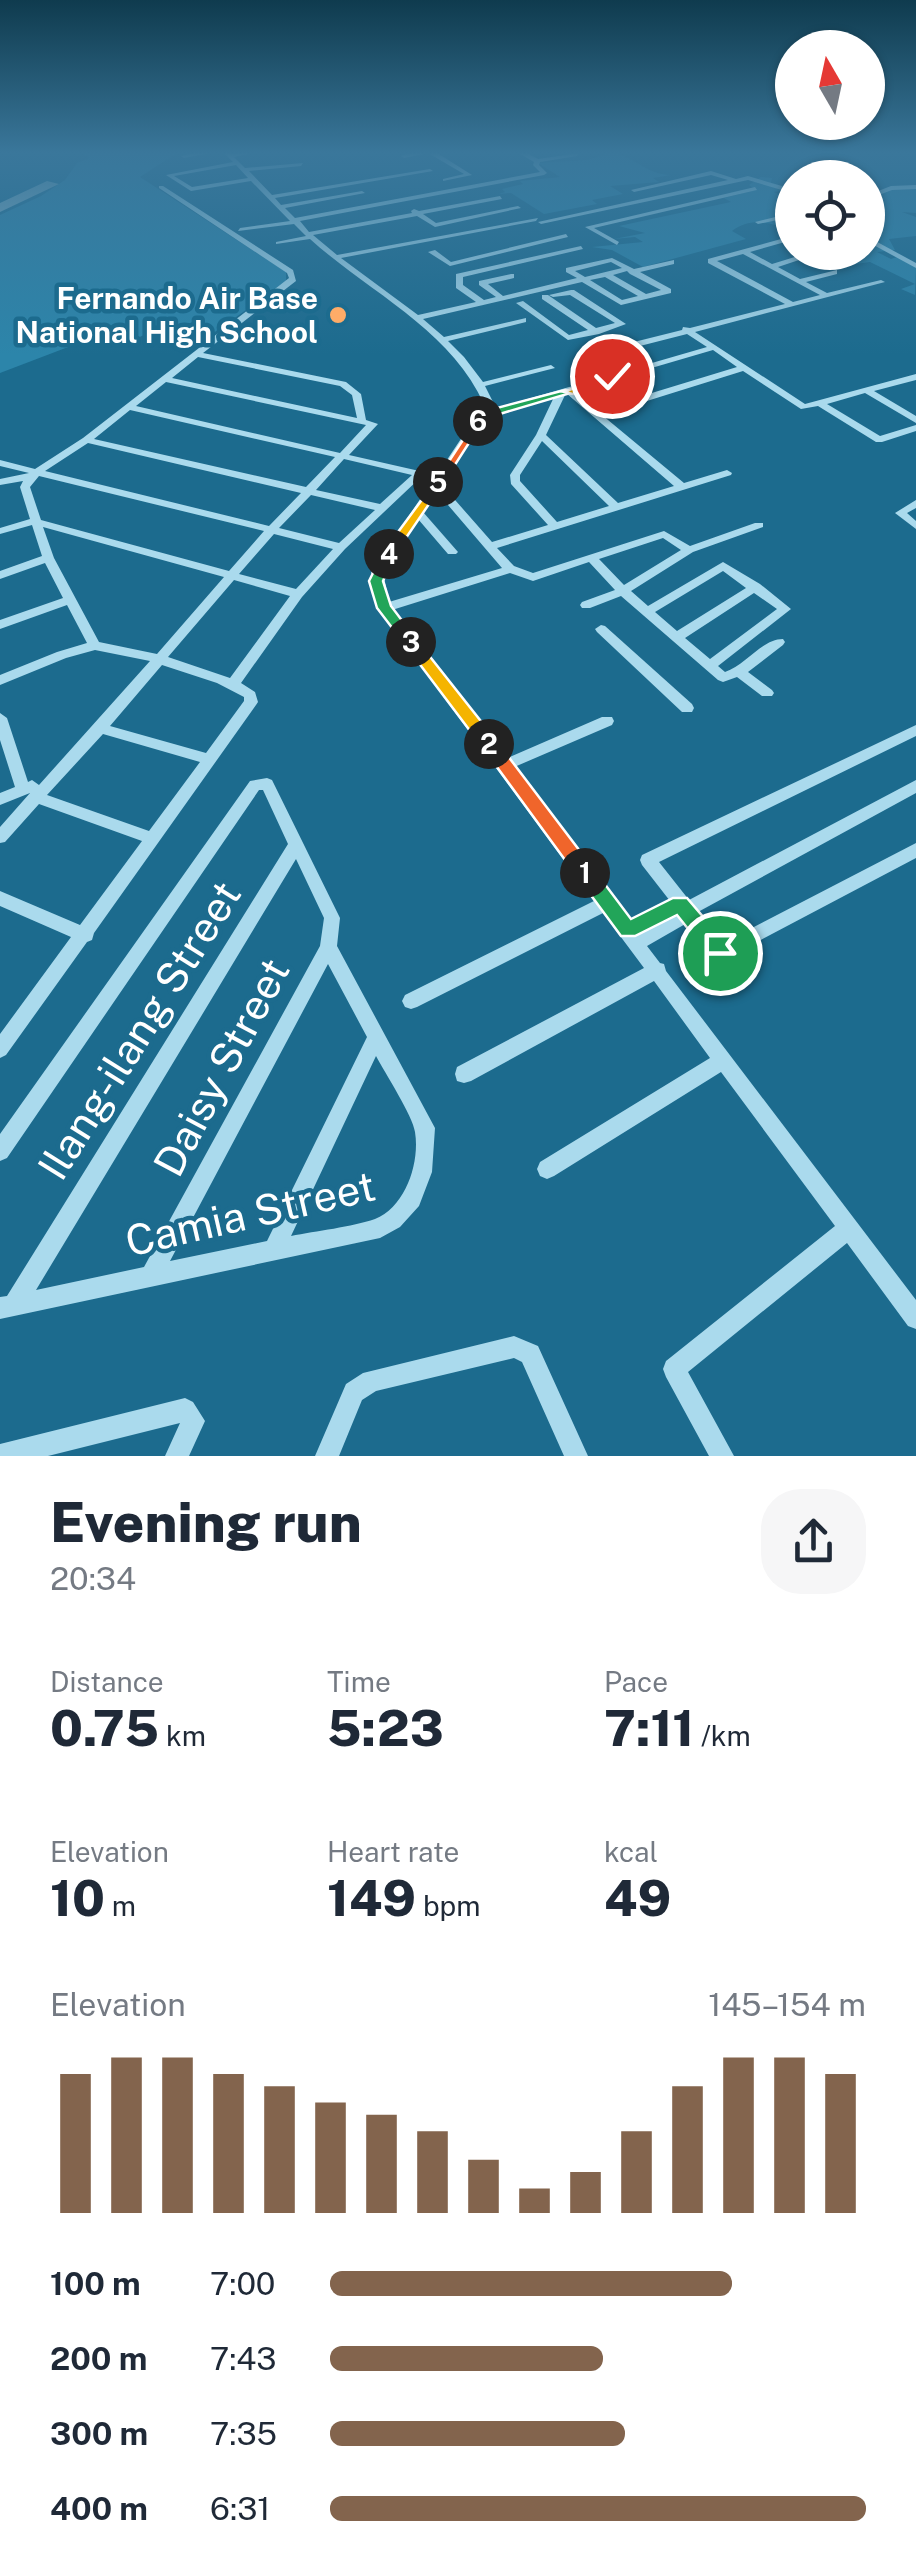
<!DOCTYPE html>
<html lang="en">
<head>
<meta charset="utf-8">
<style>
	:root { --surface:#fff; --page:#f6f6f7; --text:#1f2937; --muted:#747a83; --accent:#83644d }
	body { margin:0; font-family:"Public Sans",sans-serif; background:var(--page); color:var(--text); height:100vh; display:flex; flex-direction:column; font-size:38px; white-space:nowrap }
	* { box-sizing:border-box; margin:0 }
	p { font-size:32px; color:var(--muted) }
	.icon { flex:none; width:55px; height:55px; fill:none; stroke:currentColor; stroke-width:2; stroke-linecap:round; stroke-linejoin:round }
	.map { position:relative; height:1456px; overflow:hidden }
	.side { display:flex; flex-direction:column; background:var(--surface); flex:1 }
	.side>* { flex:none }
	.needle { width:65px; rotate:351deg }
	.fabs { position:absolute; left:775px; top:30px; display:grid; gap:20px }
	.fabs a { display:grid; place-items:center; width:110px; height:110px; border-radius:50%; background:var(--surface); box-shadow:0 2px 8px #0004; font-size:50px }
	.pin { position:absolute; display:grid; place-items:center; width:85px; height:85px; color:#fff; margin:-42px; border:5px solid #fff; border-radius:50%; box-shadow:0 2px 10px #0007 }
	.km { position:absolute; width:50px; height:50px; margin:-25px; border-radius:50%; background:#222; color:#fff; font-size:28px; line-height:50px; text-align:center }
	.round { display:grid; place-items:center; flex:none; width:105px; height:105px; border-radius:40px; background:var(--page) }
	.headline { display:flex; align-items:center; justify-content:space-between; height:170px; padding:0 50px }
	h1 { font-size:55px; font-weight:800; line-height:75px }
	.metrics { display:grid; grid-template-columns:repeat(3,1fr); gap:15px; height:170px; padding:10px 50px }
	.metrics div { display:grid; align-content:center }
	.metrics b { font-size:50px; font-weight:800 }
	.metrics small { font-size:28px; font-weight:400 }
	.metrics p { font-size:28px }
	.chart { height:280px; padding:20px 50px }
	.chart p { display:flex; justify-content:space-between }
	.chart svg { width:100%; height:180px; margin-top:10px; stroke:var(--accent); stroke-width:6 }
	ul { padding:0 50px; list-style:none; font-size:32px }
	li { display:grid; grid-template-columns:160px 120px 1fr; align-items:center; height:75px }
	li i { height:25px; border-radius:12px; background:var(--accent) }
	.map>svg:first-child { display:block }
	.green { fill:#2c85aa }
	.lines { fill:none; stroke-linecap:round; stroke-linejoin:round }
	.taxiway { fill:#8eb5c6; fill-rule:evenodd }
	.minor { fill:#aadaed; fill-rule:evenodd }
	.split-1 { fill:#22a559; stroke:#fff; stroke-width:2.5 }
	.split-2 { fill:#f0652b; stroke:#fff; stroke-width:2.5 }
	.split-3 { fill:#f5b400; stroke:#fff; stroke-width:2.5 }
	.split-4 { fill:#22a559; stroke:#fff; stroke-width:2.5 }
	.split-5 { fill:#f5b400; stroke:#fff; stroke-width:2.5 }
	.split-6 { fill:#f0652b; stroke:#fff; stroke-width:2.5 }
	.split-7 { fill:#22a559; stroke:#fff; stroke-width:2.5 }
	.split-8 { fill:#f5b400; stroke:#fff; stroke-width:2.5 }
	.poi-dot { fill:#feac68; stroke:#1c6b8e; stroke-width:4 }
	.labels { text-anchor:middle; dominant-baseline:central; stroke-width:9; stroke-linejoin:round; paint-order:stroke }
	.far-poi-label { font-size:30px; font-weight:bold; fill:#fff; stroke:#1c6b8e; text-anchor:end }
	.near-street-label { font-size:42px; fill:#fff; stroke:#1c6b8e }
</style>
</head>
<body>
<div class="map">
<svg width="916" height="1456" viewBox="0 0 916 1456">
	<rect width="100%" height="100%" fill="#1c6b8e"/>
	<g class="green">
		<path d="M80,151H180L140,177L286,272V282L202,341L148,333L123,345L97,336L0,373V215L41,196L65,180L77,163L90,158Z"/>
		<path d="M600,151C631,151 644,175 671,175L653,178L659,182L610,186L623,194L592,200L597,204L544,214L511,193L499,194L505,192L502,189L523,184L520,181L560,177L538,163L587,160L605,155Z"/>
		<path d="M761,177L772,178L771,183L776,185L792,187V190L779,185L788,190L774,192L784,197L792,195V231C772,222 750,217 732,231L746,239L643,267L612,250L592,247L643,242L635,237L614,239L645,233L619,226L731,202L724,198L756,190L749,185Z"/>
		<path d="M916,187V213L902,212L916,217V236L889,239L895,250L877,252L891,259L900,256L916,268L915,295L901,289L915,284L870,262L848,265L837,260L844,255L840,253L868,252V198L888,190Z"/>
	</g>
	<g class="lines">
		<path class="taxiway" d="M47,181L59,184L0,212V203Z"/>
		<g class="minor">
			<path d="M203,151H221L184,158L181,156Z"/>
			<path d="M222,151H229L231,154L260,151L234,157L245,168L303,163L301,166L249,171L272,195L430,169L433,171L275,198L281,205L362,191L365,193L285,208L295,218L540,172L533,165L534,162L515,151H523L538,159L579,153L577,156L540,162L539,165L547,173L544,175L300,221L309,232L412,213L411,211L414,209L419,211L500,196L502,199L423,214L436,223L518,206L521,208L435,227L417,216L313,235L337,255L538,218L536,221L341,258L418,315L476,302L456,288V274L581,246L583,249L463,277V285L484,300L496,297L479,285V281L511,274H514V278L488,284L503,296L577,278L566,272V268L612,258L634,269L674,260V264L640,272L671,289V293L621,305L582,282L423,319L444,337L526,318V322L448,341L464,357L483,382L551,365L555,368L485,386L494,404L490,410L707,347L687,334L585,360L582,359V355L682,330L683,327L690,328L785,304L708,263V259L792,236V240L750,252L772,264L811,252H823L778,267L800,279L837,270V274L806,282L827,293L881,280L885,282L695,332L805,404L916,374V380L874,391L916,416V423L865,393L827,404L880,436L916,425V431L882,442H876L818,406L801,409L743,371L602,415L684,483L727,470L732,473L731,475L497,548L514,566L533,573L664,531L690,546L755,523H763V527L693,552L631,591L648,606L723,562L760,584L791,609L718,666L725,672C746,665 762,639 783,639L785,642L783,645L748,672L772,690L774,693L772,696H762L737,677L723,682L718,680L621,596L590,608H582L580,605L582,602L615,590L589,562L533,581L510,573L392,610L505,759L602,717H612L614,721L612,725L512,768L608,895L614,897L615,904L629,922L670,901L642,865L640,860L642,855L916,725V736L659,862L689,900L916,780V793L698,912L723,943L916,843V858L721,961L715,959L687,923L647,946L660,963L664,964L666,971L916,1300V1329L908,1326L847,1243L688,1372L734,1456H709L666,1377L663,1369L666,1361L835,1226L721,1072L554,1176L547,1179L540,1176L537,1169L540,1162L710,1058L654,981L471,1081L464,1083L457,1081L455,1074L457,1067L644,968L603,913L417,1007L411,1009L405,1007L402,1001L405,995L594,901L378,608L371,572L433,480L421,477L345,549L302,597L241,683L255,692L258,702L256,705L94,933L92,940L87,942L6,1055L0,1058V1034L71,937L0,906V891L80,925L142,841L39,804L5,842L0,843V827L30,793L0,805V793L15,787L0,740V713L7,718L28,782L32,780L39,785L150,661L95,650L66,658L0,685V675L57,652L87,643L67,605L0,629V620L63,598L45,563L0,579V571L42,556L32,525L0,534V528L30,519L20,487L23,481L0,485V479L29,473L0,466V460L35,469L83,438L289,278L287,273L159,188V186H163L293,270L296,281L203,353L346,382L361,394L366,420L378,424L349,455L437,475L484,404C450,329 370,293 310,239L276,244V242L306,236L294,224L238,231L240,228L290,221L251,181L191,191L166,175L233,162ZM236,165L248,178L192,187L174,176ZM743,254L820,295L793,302L717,261ZM611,262L622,268L585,277L575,271ZM627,271L630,274L661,290L646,294L613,275ZM605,277L638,296L622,300L590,280ZM713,350L737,367L596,410L573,391ZM198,357L340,386L352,395L357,418L172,378ZM166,382L366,425L340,453L136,406ZM566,393L674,486L618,503L546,435ZM554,397L536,435L510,475L511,484L548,525L492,542L441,484L485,417ZM130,410L335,457L306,487L94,439ZM542,441L609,506L557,522L520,481V475ZM88,443L301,493L269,526L45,471ZM344,459L412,475L380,504L316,490ZM39,476L264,531L229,571L41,520L30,487ZM436,491L502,568L389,602L383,572L418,519L448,554H456L458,552L423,512ZM311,495L375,510L339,543L279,528ZM43,527L224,577L157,654L99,642L54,558ZM274,534L333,549L296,589L239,574ZM663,538L681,550L624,585L599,559ZM723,571L746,588L677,631L655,612ZM234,580L290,596L230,678L168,657ZM754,593L777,609L710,659L685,638ZM162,665L217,683L244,697V701L206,753L110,726ZM103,734L200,762L149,831L47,795Z"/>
			<path d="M418,151H434L472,175L443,181V179L464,174L428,153L404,158L401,156Z"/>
			<path d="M711,171L736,179L748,176L792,189V193L748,180L541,224L538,222L728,180L711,175L634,192L631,190Z"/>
			<path d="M916,185V189L892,190L868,199V195L891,186Z"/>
			<path d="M755,187L757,190L594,228L619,242L617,245L585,227Z"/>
			<path d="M792,213V217L758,224L755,222Z"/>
			<path d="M566,234L568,237L450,266L428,252L435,250L451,262Z"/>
			<path d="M868,237L916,263V268L868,242Z"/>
			<path d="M571,290H574L626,324L599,334L568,340L516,303L523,301L569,335L588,330L542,299V295H548L596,328L615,323L570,295L553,297L549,295Z"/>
			<path d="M916,500V508L907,513L916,521V529L895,513Z"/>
			<path d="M601,625L605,626L692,704L694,708L692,712H682L597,632L595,629Z"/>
			<path d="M267,778L272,780L340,918L337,946L435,1128L432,1172L419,1206L400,1227L380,1238L0,1319V1297L7,1296L288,844L263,790H259L7,1158L0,1161V1134L250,781ZM296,859L324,918L320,946L144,1267L36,1290ZM328,964L367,1037L267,1241L170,1261ZM376,1056C385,1073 413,1116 415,1132C420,1162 406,1207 375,1219C352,1227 316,1231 291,1236Z"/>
			<path d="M514,1336L538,1346L588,1456H564L522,1362L514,1358L376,1391L362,1400L339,1456H315L346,1384L363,1373Z"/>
			<path d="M185,1398L193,1402L205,1421L189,1456H165L180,1423L48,1456H0V1444Z"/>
		</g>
	</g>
	<linearGradient id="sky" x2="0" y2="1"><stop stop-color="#0f3b4e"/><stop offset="0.43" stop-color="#3a779b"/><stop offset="1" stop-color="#3a779b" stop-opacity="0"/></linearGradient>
	<rect width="916" height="355" fill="url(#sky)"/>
	<path class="split-1" d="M585,865L592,867L631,919L673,898H687L728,946V960H713L677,915L635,936H621L579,879V867Z"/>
	<path class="split-2" d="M489,738L495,739L592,867V879H579L483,748V739Z"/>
	<path class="split-3" d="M411,637L416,639L495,739V748H483L406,646L403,642Z"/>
	<path class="split-4" d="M384,551L395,554L383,581L391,606L416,639V646H406L377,608L369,581Z"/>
	<path class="split-5" d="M438,478L444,482L393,557H384V551Z"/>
	<path class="split-6" d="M478,417L483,421L444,482L434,484Z"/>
	<path class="split-7" d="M565,390L574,392L486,418L482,423L472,421L478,413Z"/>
	<path class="split-8" d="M612,373L616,378L573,394L564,392Z"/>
	<circle class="poi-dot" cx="338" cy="315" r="10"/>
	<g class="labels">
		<g class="far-poi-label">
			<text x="318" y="298">Fernando Air Base<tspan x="318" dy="34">National High School</tspan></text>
		</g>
		<g class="near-street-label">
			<text transform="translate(139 1030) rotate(-58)">Ilang-ilang Street</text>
			<text transform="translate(221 1067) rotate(-62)">Daisy Street</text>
			<text transform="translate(250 1213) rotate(-13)">Camia Street</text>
		</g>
	</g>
</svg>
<div class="fabs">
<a><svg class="needle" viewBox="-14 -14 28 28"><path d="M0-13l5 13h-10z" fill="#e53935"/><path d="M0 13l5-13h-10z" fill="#747a83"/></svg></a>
<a><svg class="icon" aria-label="locate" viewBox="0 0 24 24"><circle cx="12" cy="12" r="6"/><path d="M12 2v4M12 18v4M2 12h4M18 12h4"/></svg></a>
</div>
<div class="pin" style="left:720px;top:953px;background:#1e9e55"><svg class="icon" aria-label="arrive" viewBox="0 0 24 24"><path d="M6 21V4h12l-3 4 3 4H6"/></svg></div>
<div class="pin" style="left:612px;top:376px;background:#d93025"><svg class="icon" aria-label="check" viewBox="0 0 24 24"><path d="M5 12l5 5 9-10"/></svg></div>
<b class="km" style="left:585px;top:873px">1</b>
<b class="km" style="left:489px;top:744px">2</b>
<b class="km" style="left:411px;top:642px">3</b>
<b class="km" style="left:389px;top:554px">4</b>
<b class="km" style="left:438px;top:482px">5</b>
<b class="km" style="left:478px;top:421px">6</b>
</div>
<section class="side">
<div class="headline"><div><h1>Evening run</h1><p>20:34</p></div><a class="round"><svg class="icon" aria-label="share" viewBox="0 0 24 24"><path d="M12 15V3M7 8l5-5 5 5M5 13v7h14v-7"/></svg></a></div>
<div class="metrics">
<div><p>Distance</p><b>0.75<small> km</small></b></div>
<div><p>Time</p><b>5:23</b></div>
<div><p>Pace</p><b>7:11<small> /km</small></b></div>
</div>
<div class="metrics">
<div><p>Elevation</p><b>10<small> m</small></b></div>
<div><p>Heart rate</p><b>149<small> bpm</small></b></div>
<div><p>kcal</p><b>49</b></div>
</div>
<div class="chart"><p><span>Elevation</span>145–154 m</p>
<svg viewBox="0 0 160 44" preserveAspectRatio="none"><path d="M5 44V10M15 44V6M25 44V6M35 44V10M45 44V13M55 44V17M65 44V20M75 44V24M85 44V31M95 44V38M105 44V34M115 44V24M125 44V13M135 44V6M145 44V6M155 44V10"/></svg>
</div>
<ul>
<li><b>100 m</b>7:00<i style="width:75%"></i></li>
<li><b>200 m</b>7:43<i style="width:51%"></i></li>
<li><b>300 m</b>7:35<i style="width:55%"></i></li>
<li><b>400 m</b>6:31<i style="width:100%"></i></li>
</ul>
</section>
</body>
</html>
